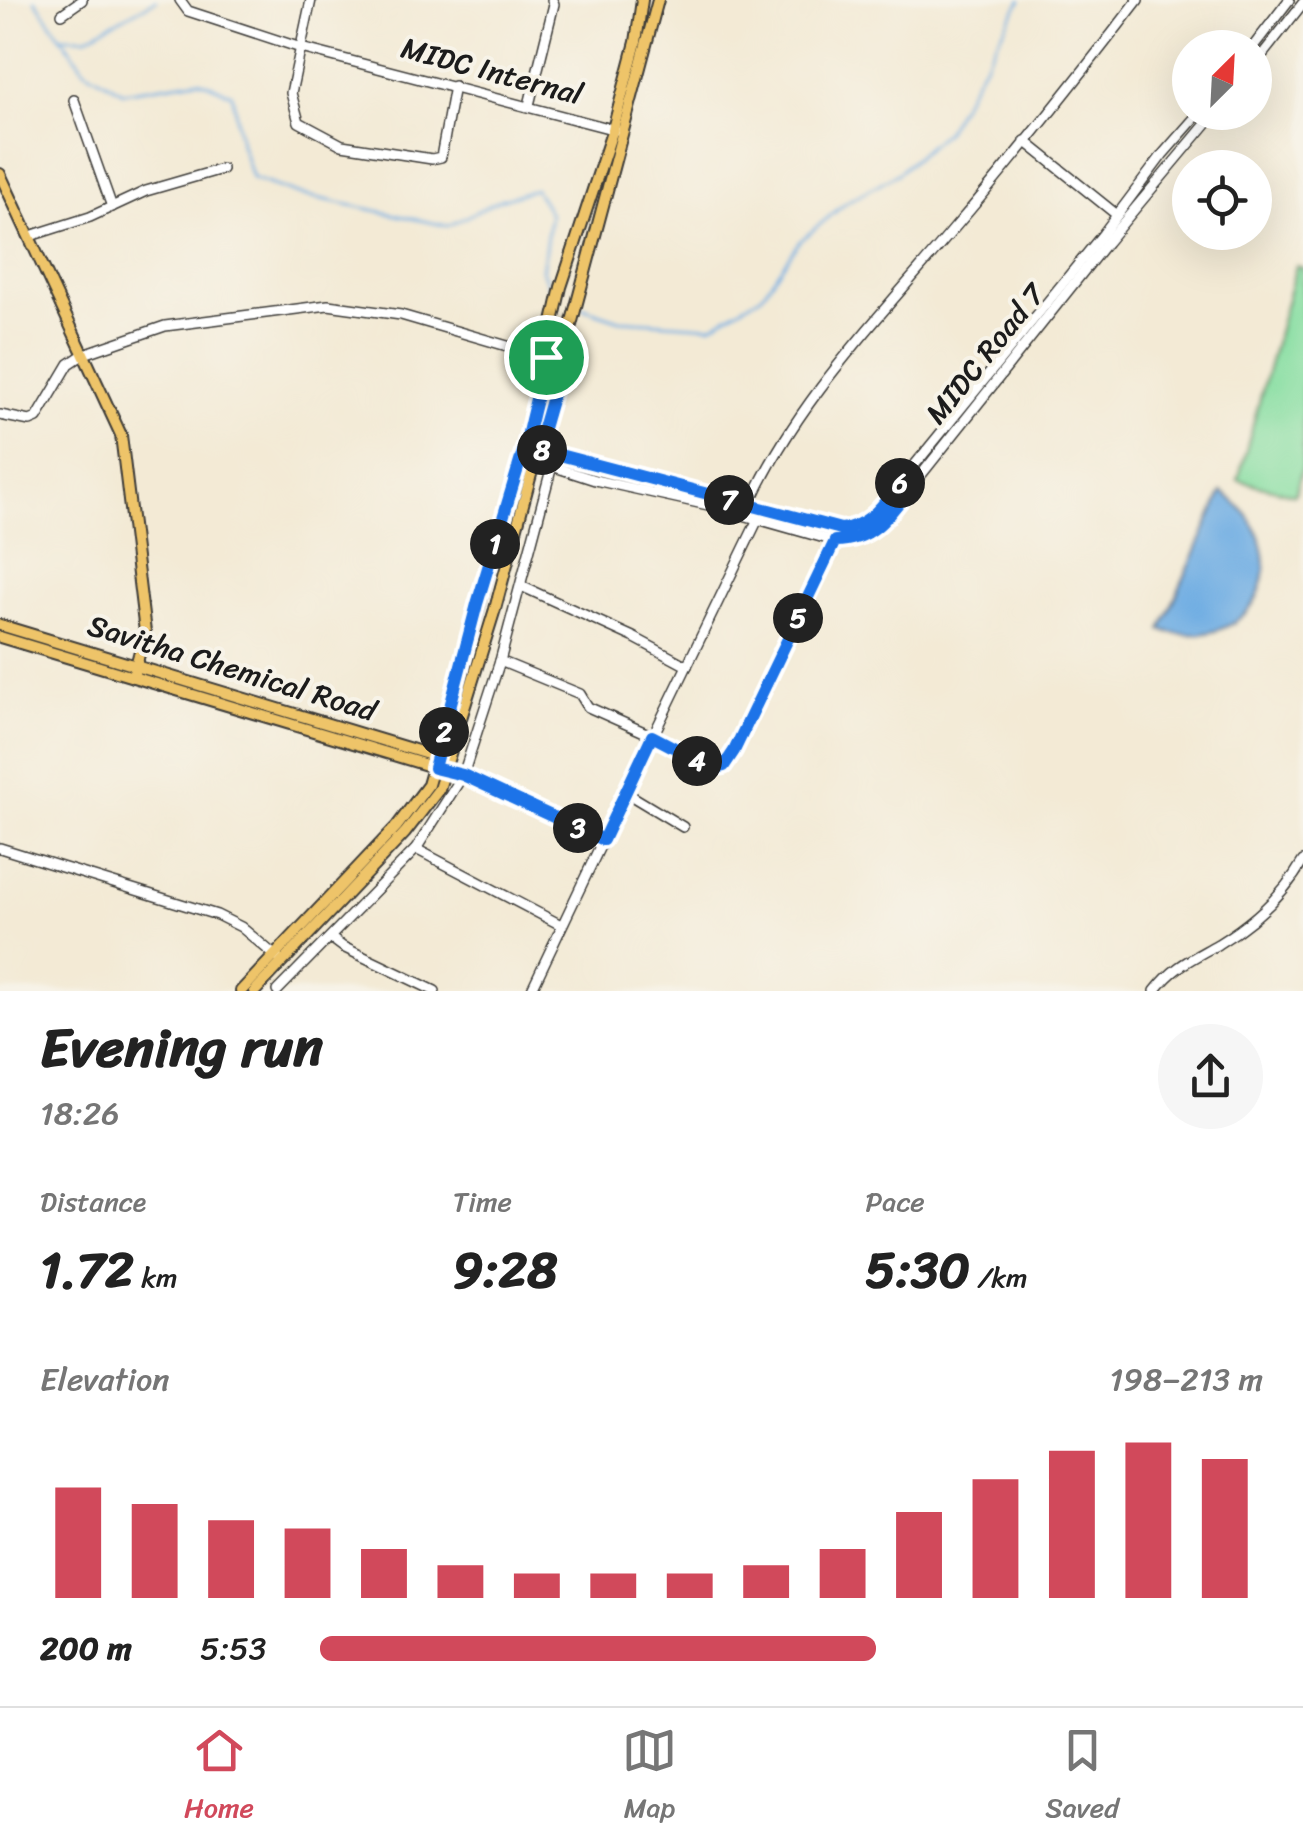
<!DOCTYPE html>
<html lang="en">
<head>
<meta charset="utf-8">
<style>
	:root { --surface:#fff; --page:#f6f6f6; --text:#222; --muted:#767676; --line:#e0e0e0; --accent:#d1495b }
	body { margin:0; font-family:Sriracha,sans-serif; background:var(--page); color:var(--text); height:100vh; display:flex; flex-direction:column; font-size:38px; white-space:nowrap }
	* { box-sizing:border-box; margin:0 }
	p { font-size:32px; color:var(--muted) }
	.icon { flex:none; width:55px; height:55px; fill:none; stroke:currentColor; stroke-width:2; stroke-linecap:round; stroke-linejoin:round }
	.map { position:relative; height:991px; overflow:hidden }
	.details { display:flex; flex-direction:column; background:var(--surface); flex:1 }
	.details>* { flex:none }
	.needle { width:65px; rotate:24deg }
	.fabs { position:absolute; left:1172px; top:30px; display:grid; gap:20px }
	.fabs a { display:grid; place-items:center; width:100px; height:100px; border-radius:50%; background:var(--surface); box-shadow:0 10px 40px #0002; font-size:50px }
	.pin { position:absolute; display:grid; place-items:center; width:85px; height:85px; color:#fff; margin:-42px; border:5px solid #fff; border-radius:50%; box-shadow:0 2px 10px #0007 }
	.km { position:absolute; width:50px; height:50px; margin:-25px; border-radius:50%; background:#222; color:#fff; font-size:28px; line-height:50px; text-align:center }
	.round { display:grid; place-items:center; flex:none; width:105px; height:105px; border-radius:52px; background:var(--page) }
	.headline { display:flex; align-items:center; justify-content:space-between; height:170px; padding:0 40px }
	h1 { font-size:55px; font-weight:800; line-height:75px }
	.metrics { display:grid; grid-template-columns:repeat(3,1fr); gap:15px; height:170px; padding:10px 40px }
	.metrics div { display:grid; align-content:center }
	.metrics b { font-size:50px; font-weight:800 }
	.metrics small { font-size:28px; font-weight:400 }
	.metrics p { font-size:28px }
	.chart { height:280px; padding:20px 40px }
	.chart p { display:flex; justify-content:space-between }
	.chart svg { width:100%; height:180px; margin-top:10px; stroke:var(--accent); stroke-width:6 }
	ul { padding:0 40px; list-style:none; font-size:32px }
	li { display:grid; grid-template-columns:160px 120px 1fr; align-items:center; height:75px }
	li i { height:25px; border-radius:12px; background:var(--accent) }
	.tabs { display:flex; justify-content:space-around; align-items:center; height:140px; border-top:2px solid var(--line); background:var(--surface); font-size:28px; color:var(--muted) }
	.tabs a { display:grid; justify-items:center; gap:5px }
	.tabs .on { color:var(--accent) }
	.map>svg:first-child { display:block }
	.green { fill:#87dea2; stroke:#527d5f; stroke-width:2.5 }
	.water { fill:#71aee3; stroke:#466580; stroke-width:2.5 }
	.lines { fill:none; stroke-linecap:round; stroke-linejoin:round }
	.stream { stroke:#71aee3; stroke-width:2.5 }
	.minor-casing { stroke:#3c3b38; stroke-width:12 }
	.major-casing { stroke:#3c3b38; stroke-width:14 }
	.minor { stroke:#fff; stroke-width:9 }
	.major { stroke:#eec469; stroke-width:10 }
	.route-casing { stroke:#fff; stroke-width:20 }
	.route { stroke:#1a73e8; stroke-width:12 }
	.labels { text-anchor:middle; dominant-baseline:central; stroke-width:8; stroke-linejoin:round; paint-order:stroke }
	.street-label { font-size:30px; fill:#1c1c1c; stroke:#f7f3e8 }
</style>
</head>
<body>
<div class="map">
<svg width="1303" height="991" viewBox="0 0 1303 991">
	<rect width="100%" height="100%" fill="#f7f3e8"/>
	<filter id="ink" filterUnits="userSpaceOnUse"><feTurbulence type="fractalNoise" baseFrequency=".01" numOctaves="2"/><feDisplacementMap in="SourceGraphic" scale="20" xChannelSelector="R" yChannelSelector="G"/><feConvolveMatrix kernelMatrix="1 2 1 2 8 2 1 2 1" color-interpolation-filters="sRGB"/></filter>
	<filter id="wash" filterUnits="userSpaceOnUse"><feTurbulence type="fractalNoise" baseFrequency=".0048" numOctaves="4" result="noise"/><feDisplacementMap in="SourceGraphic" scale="40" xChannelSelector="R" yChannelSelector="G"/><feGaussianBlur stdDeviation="2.25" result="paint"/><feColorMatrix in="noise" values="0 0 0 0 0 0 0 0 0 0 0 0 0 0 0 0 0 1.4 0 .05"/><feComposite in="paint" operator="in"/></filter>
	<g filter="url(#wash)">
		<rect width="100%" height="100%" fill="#f3ead5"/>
		<path class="green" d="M1296,266L1303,268V464L1295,495L1238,480Z"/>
		<path class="water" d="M1222,492C1303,547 1261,657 1161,630Z"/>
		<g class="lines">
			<g class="stream">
				<path d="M35,0L84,69L123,92L199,80L232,94L241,144L252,178L298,194L448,226L497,201L535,189L550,214L542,271L554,296"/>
				<path d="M62,37H87L156,0"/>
				<path d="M581,307L620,320L711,326L762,295L799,242L848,201L897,174L946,131L1021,0"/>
			</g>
		</g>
	</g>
	<g filter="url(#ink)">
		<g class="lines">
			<defs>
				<g id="minor">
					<path d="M180,0L188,11L301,48L616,130"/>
					<path d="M311,0L291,93L299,122L342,145L432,159L441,157L454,86"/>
					<path d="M62,14L82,0"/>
					<path d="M1252,48L1289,0"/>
					<path d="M1255,64L1303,3"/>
					<path d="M74,100L112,207"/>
					<path d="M529,105L554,4L552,0"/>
					<path d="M1025,141L1117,215"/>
					<path d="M30,236L90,217L146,191L222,169"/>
					<path d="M0,415L30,421L37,418L69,364L84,354L165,326L328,305L401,315L562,362"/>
					<path d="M525,445L804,521C827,526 847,533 869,521L1103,234L1163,154L1200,112"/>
					<path d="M521,456L595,480L708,505L835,541L864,537L882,524L1107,242L1216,112"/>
					<path d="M749,506C796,401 879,318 952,231C1016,156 1078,78 1138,0"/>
					<path d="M759,517L653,736L713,768L723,765L734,751L837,536"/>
					<path d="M521,586L633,637L687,666"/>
					<path d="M446,771L463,775L603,840L653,736L588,707L580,694L500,661L553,462"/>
					<path d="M625,792L683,827"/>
					<path d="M0,848L217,915L241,927L278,958"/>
					<path d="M416,849L561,925"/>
					<path d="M331,938L343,947L435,991"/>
					<path d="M277,991L416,849L463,775L500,661"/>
					<path d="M531,991L603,840"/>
					<path d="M1155,991C1174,966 1192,959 1218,944C1252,923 1283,896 1303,861"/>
				</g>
				<g id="major">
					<path d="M0,174L121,435L145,632L133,677"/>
					<path d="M0,625L444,759"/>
					<path d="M0,637L440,769"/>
					<path d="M241,991L397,826L428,785L525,445L561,287L613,129L636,42L642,0"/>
					<path d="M255,991L405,833L439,789L495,609L658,0"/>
				</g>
			</defs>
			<use href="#minor" class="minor-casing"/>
			<use href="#major" class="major-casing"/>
			<use href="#minor" class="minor"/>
			<use href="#major" class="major"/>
		</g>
	</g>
	<g class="lines" filter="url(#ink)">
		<defs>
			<path id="route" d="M546,357L562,362L537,449L841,529C871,526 883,504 901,482L909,489C888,517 872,541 835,541L734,751L724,766L713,768L652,736L603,840L463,775L434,768L477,604L525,445Z"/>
		</defs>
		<use href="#route" class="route-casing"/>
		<use href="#route" class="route"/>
	</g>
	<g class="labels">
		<g class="street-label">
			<text transform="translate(492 71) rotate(15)">MIDC Internal</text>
			<text transform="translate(985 354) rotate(-51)">MIDC Road 7</text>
			<text transform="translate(232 668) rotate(17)">Savitha Chemical Road</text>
		</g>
	</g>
</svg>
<div class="fabs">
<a><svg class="needle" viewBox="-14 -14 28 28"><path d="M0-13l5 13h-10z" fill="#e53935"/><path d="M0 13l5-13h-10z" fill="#767676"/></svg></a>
<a><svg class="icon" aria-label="locate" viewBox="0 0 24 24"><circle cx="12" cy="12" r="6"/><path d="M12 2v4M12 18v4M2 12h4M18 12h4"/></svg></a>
</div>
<div class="pin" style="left:546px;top:357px;background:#1e9e55"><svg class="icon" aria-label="arrive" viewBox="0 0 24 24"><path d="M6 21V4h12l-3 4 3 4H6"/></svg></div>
<b class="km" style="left:495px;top:544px">1</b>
<b class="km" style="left:444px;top:732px">2</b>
<b class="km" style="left:578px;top:828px">3</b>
<b class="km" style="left:697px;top:761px">4</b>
<b class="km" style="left:798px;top:618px">5</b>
<b class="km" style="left:900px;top:483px">6</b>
<b class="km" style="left:729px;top:500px">7</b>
<b class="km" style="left:542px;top:450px">8</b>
</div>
<section class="details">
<div class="headline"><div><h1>Evening run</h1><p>18:26</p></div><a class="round"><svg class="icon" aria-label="share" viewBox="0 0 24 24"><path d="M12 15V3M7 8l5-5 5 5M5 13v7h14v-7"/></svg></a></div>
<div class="metrics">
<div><p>Distance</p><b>1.72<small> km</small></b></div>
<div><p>Time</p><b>9:28</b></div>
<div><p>Pace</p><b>5:30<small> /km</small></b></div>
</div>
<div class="chart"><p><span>Elevation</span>198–213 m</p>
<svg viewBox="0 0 160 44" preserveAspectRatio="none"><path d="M5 44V17M15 44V21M25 44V25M35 44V27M45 44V32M55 44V36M65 44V38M75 44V38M85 44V38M95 44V36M105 44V32M115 44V23M125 44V15M135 44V8M145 44V6M155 44V10"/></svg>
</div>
<ul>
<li><b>200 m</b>5:53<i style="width:59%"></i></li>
</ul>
</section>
<nav class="tabs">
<a class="on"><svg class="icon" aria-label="home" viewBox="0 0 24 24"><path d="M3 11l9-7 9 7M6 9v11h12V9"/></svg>Home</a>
<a><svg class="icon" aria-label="map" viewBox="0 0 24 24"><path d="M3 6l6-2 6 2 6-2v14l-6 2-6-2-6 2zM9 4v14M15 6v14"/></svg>Map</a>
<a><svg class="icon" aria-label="saved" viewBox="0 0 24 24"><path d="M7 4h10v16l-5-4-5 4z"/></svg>Saved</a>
</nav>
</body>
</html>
